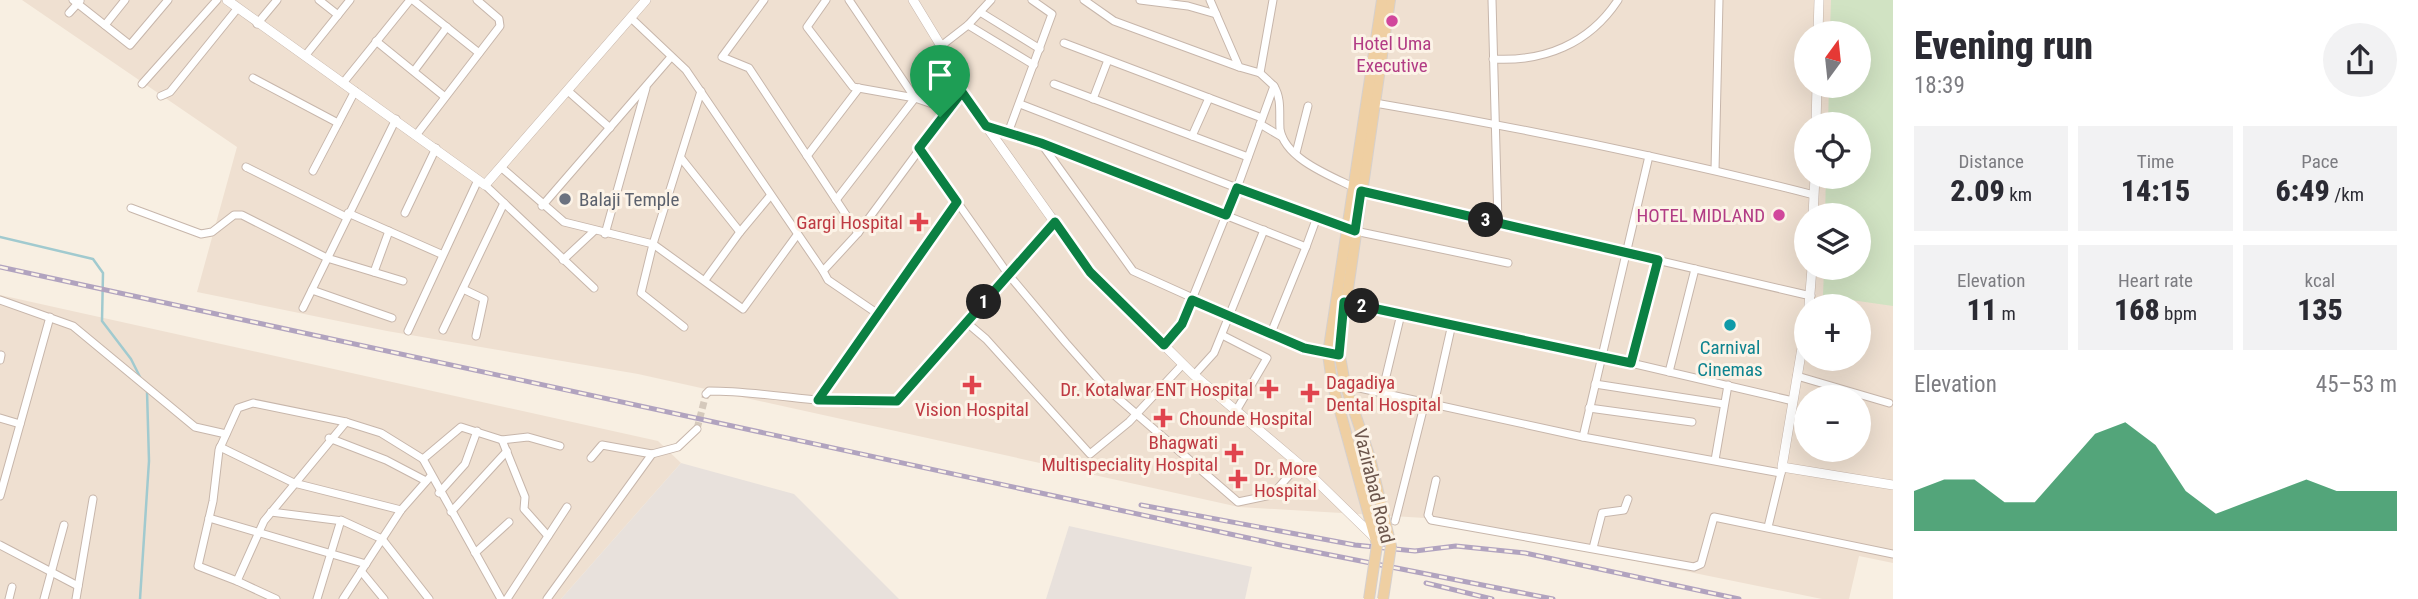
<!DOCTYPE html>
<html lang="en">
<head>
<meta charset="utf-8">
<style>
	:root { --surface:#fff; --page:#f2f2f3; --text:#2b2b33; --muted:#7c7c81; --accent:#0b8043 }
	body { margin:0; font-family:"Roboto Condensed",sans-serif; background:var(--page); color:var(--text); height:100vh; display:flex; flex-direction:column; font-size:26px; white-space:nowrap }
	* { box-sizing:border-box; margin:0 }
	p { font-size:23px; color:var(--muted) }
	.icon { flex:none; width:38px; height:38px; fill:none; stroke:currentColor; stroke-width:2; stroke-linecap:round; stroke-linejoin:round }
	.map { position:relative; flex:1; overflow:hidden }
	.details { display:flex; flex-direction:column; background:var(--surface); width:525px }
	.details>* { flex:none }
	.needle { width:46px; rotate:15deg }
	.tools { position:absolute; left:1794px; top:21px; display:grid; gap:14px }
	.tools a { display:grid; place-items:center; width:77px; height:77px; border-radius:50%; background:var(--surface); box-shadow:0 7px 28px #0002; font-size:35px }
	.pin { position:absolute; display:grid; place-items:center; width:60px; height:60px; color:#fff; margin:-72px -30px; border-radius:50% 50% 50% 0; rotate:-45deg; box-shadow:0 0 7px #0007 }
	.pin .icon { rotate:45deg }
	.km { position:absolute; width:35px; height:35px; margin:-18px; border-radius:50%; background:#222; color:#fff; font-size:19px; line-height:35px; text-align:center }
	.round { display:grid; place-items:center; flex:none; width:74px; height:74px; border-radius:37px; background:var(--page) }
	.headline { display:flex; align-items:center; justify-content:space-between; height:119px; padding:0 21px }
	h1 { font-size:38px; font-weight:800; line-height:52px }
	.stats { display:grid; grid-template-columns:repeat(3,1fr); gap:10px; height:119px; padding:7px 21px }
	.stats div { display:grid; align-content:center; border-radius:0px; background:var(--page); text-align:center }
	.stats b { font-size:30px; font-weight:800 }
	.stats small { font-size:19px; font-weight:400 }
	.stats p { font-size:19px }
	.chart { height:196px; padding:14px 21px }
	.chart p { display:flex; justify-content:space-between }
	.chart svg { width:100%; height:126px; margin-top:7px; fill:var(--accent); opacity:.7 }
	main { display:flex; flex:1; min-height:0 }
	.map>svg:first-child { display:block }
	.residential { fill:#efe0d1; fill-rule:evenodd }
	.industrial { fill:#e8e1dc }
	.green { fill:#d1e3c3 }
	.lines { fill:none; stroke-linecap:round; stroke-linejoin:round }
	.stream { stroke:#a1cacf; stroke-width:2.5 }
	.minor-tunnel { stroke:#d5c9bc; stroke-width:7; stroke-dasharray:7 3.5; stroke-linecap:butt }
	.minor-casing { stroke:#c7b6ab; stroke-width:9 }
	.tertiary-casing { stroke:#c7b6ab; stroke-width:10 }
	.primary-casing { stroke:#d6d0cd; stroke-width:12 }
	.minor { stroke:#fff; stroke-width:7 }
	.tertiary { stroke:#fff; stroke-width:9 }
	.primary { stroke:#efcfa2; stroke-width:10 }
	.rail-casing { stroke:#b1a3bf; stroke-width:5 }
	.rail { stroke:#fcf3e7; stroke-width:2.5; stroke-dasharray:8; stroke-linecap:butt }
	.primary-bridge-casing { stroke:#d6d0cd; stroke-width:12; stroke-linecap:butt }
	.primary-bridge { stroke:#efcfa2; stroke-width:10 }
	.route-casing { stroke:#fff; stroke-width:14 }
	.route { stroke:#0b8043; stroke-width:9 }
	.hotel-dot { fill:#d1479c; stroke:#fcf3e7; stroke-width:2.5 }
	.worship-dot { fill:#6b7280; stroke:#fcf3e7; stroke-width:2.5 }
	.health-dot { fill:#e0444e; stroke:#fcf3e7; stroke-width:2.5 }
	.culture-dot { fill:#0f9aa8; stroke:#fcf3e7; stroke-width:2.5 }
	.labels { text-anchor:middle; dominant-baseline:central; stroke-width:6; stroke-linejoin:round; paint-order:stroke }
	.hotel-label { font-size:19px; fill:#b23c85; stroke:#fcf3e7 }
	.worship-label { font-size:19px; fill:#5b616d; stroke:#fcf3e7; text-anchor:start }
	.health-label { font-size:19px; fill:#be3a42; stroke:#fcf3e7; text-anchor:end }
	.culture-label { font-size:19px; fill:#0d838f; stroke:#fcf3e7 }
	.street-label { font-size:19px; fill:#6c564c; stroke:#fcf3e7 }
</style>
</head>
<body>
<main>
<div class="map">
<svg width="1893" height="599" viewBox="0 0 1893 599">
	<rect width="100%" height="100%" fill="#f8efe2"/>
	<g class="residential">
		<path d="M22,0H1893V563L1859,556L1849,599H1822L1425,518L1239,507L638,374L387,331L197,292L237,147ZM1806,33H1858V86H1806ZM1806,124H1858V177H1806ZM1806,215H1858V268H1806ZM1806,306H1858V359H1806ZM1806,397H1858V450H1806Z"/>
		<path d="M0,295L658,441L681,463L561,599H0Z"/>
	</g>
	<g class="industrial">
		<path d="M681,463L794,494L899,599H561Z"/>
		<path d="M1069,526L1252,567L1245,599H1046Z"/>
	</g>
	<path class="green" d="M1831,0H1893V306L1823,296L1824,268H1858V215H1825L1826,177H1858V124H1828L1829,86H1858V33H1830Z"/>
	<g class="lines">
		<g class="stream">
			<path d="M0,237L93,259L103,273L102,321L131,359L141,379"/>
			<path d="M140,599L149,461L147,391"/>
		</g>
		<path class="minor-tunnel" d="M697,429L706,394"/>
		<defs>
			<g id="minor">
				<path d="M73,0L130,45L168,0"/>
				<path d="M319,0L338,15"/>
				<path d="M413,0L479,53"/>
				<path d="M764,0L722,57L749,68L858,233"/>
				<path d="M826,0L807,27L853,87L915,98L836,200"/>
				<path d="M849,0L915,98L947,109"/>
				<path d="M1084,0L1114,21L1239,67"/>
				<path d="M1140,0L1188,6L1216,14"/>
				<path d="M1210,0L1239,67L1260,73L1274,86L1237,188L1355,231L1508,263"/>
				<path d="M1492,0L1498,223"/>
				<path d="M980,12L1040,49"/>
				<path d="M69,13L80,1"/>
				<path d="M631,18L686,70L823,271L858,233L962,92"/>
				<path d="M257,24L277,0"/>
				<path d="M105,25L125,0"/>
				<path d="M968,25L1034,65"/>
				<path d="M376,41L445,97"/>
				<path d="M1064,43L1262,118"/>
				<path d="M941,46L968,25L991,0"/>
				<path d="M305,56L350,0"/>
				<path d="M1493,59C1544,62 1589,44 1618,0"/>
				<path d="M414,71L447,27"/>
				<path d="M1260,73L1273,0"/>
				<path d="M253,78L338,123"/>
				<path d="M343,83L410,0"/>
				<path d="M142,84L217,0"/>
				<path d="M1054,84L1248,157"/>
				<path d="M1274,86C1282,99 1279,114 1280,129C1285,161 1337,178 1361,191L1811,296"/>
				<path d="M568,91L610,128"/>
				<path d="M701,91L653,244L743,309L797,235"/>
				<path d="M161,96L170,92L237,9"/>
				<path d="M1093,99L1108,60"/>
				<path d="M1375,103C1523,128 1669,158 1814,195"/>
				<path d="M1020,104L1237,188L1182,324L1164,345"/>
				<path d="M1260,124L1282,137"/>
				<path d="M986,126L1041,143L1133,271L1304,348L1331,354"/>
				<path d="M1008,133L1052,14L1032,0"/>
				<path d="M417,134L500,26L499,19L477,0"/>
				<path d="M1192,136L1209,98"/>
				<path d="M1042,143L1306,247L1317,217"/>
				<path d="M919,148L1008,274L1066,343L1104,386L1238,502L1272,495L1299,464"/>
				<path d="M1296,153L1308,106"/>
				<path d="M807,156L859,88"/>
				<path d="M681,158L740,232L770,196"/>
				<path d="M246,167L346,217"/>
				<path d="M502,168L564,222L653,244L641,293L684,327"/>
				<path d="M1715,170L1719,0"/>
				<path d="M313,171L355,91"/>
				<path d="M485,185L594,288"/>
				<path d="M542,206L671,57"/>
				<path d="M131,208L201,234L212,232L234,215H242L327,258L403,281"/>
				<path d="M348,213L441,254"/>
				<path d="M405,213L436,148"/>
				<path d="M605,234L646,88"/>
				<path d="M563,260L594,231"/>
				<path d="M823,271L828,280L878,314"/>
				<path d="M374,272L389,231"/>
				<path d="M705,280L740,232"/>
				<path d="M463,289L484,299L476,336"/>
				<path d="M312,290L392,318"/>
				<path d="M0,300L73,326L195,427L226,434"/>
				<path d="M1344,302L1601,356L1793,401"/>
				<path d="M303,308L396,119"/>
				<path d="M966,322L986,339L1090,454L1129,422L1183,364"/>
				<path d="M443,330L504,203"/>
				<path d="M408,331L478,180"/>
				<path d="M1271,333L1306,247"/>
				<path d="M1222,335L1267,358L1236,411"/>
				<path d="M0,360L1,355"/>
				<path d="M1631,363L1658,260"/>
				<path d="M1669,372L1695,269"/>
				<path d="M1194,375L1214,353L1264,230"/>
				<path d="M1797,376L1889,403"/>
				<path d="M1332,382L1583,437L1781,473"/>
				<path d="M1595,384L1724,404"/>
				<path d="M1382,393L1401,314"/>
				<path d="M706,394L709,391C770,391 832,407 894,403L1054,222"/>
				<path d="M818,400L957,202"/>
				<path d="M1434,404L1452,324"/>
				<path d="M1589,408L1692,422"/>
				<path d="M0,418L20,424"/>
				<path d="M1583,437L1649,156"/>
				<path d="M329,438L386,460L426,481"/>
				<path d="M502,440L525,497L524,509L548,536"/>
				<path d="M220,447L294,483L401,510"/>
				<path d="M591,458L602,445L652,454"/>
				<path d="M1715,460L1728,385"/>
				<path d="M1436,480L1428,515L1431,520L1694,567L1701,564L1714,517L1893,554"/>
				<path d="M439,493L465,464L477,431"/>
				<path d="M0,496L50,317"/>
				<path d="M271,512L343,521L382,539L429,599"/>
				<path d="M451,512L507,451"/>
				<path d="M209,518L366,564"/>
				<path d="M1395,521L1425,402"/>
				<path d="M1768,527L1782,469"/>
				<path d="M0,545L78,586"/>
				<path d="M1593,548L1602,513L1624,510L1628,499"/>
				<path d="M475,553L509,522"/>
				<path d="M361,571L384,599"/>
				<path d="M237,581L198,566L213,501L219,450L238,408L253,403L346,422"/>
				<path d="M9,599L12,587"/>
				<path d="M44,599L64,525"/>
				<path d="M76,599L93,499"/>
				<path d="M276,599L237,581L264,521L346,422L381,433L423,459"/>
				<path d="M317,599L341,520"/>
				<path d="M343,599L401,510L430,477"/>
				<path d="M501,599L423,459L461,427L502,440L528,437L560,446"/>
				<path d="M507,599L567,507"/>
				<path d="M547,599L652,454L678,447L697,429"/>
			</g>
			<g id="tertiary">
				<path d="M227,0L485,185L646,0"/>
				<path d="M913,0L941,46L962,92L1090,272L1194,375L1299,464L1375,538"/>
				<path d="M1818,33L1819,0"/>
				<path d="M1816,124L1817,86"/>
				<path d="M1813,215L1815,177"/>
				<path d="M1809,306L1812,268"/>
				<path d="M1806,324L1782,467L1893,485"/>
			</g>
			<g id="primary">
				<path d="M1390,0L1339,351L1345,384L1370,458L1391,546"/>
				<path d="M1377,545L1332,382L1328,354L1382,0"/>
			</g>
		</defs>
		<use href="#minor" class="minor-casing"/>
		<use href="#tertiary" class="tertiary-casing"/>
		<use href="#primary" class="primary-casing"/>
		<use href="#minor" class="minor"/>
		<use href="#tertiary" class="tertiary"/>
		<use href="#primary" class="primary"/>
		<defs>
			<g id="rail">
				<path d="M0,267L1285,546L1553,599"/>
				<path d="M1141,505L1355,545L1415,551L1456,546L1525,553L1739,599"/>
				<path d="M1426,583L1492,599"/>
			</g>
		</defs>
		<use href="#rail" class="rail-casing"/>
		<use href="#rail" class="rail"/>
		<defs>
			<g id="primary-bridge">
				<path d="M1369,599L1377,545"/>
				<path d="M1383,599L1391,546"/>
			</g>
		</defs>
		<use href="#primary-bridge" class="primary-bridge-casing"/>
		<use href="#primary-bridge" class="primary-bridge"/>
	</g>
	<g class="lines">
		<defs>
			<path id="route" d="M962,92L986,126L1041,143L1226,215L1237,188L1355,231L1361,191L1658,260L1631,363L1344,302L1339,355L1304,348L1192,300L1182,324L1164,345L1090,272L1055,222L897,401L818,400L957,202L919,148Z"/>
		</defs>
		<use href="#route" class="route-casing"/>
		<use href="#route" class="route"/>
	</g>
	<g class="hotel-dot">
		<circle cx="1392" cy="21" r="7"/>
		<circle cx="1779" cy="215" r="7"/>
	</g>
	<circle class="worship-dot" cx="565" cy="199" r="7"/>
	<g class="health-dot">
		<path d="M915.5 211.5h7v7h7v7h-7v7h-7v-7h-7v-7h7z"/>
		<path d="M968.5 374.5h7v7h7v7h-7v7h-7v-7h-7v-7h7z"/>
		<path d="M1265.5 378.5h7v7h7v7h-7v7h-7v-7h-7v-7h7z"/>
		<path d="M1306.5 382.5h7v7h7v7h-7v7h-7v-7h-7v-7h7z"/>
		<path d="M1159.5 407.5h7v7h7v7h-7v7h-7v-7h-7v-7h7z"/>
		<path d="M1230.5 442.5h7v7h7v7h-7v7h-7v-7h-7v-7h7z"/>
		<path d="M1234.5 468.5h7v7h7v7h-7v7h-7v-7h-7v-7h7z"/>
	</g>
	<circle class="culture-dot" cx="1730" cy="325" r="7"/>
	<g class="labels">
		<g class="hotel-label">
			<text x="1392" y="43">Hotel Uma<tspan x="1392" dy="22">Executive</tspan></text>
			<text x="1765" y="215" text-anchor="end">HOTEL MIDLAND</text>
		</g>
		<g class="worship-label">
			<text x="579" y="199">Balaji Temple</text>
		</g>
		<g class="health-label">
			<text x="903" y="222">Gargi Hospital</text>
			<text x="1326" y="382" text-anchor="start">Dagadiya<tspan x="1326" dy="22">Dental Hospital</tspan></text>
			<text x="1253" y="389">Dr. Kotalwar ENT Hospital</text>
			<text x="972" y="409" text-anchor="middle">Vision Hospital</text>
			<text x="1179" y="418" text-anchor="start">Chounde Hospital</text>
			<text x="1218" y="442">Bhagwati<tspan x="1218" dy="22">Multispeciality Hospital</tspan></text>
			<text x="1254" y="468" text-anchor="start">Dr. More<tspan x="1254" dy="22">Hospital</tspan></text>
		</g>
		<g class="culture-label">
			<text x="1730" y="347">Carnival<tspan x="1730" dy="22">Cinemas</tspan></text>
		</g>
		<g class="street-label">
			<text transform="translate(1374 486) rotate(76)">Vazirabad Road</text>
		</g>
	</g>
</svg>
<div class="tools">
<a><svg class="needle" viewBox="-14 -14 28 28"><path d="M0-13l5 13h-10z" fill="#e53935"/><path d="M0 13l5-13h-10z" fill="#7c7c81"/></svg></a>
<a><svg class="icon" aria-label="locate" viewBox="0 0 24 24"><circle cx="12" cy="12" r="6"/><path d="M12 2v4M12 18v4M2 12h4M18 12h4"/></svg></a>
<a><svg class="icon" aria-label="layers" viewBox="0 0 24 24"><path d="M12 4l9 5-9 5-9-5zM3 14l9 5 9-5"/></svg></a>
<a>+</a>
<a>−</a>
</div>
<div class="pin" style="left:940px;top:117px;background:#1e9e55"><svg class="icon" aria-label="arrive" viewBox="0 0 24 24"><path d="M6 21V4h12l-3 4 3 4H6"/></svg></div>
<b class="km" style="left:984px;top:302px">1</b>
<b class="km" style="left:1362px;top:306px">2</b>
<b class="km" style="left:1486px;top:220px">3</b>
</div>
<section class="details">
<div class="headline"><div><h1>Evening run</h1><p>18:39</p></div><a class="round"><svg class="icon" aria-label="share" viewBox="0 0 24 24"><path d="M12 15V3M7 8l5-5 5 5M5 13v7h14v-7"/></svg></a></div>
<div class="stats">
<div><p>Distance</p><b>2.09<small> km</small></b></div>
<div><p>Time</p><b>14:15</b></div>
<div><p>Pace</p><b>6:49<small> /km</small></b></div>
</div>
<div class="stats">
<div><p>Elevation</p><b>11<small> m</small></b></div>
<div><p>Heart rate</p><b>168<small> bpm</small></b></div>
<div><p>kcal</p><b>135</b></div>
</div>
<div class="chart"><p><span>Elevation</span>45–53 m</p>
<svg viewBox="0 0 160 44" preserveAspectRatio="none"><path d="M0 44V30L10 26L20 26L30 34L40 34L50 22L60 10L70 6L80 14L90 30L100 38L110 34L120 30L130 26L140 30L150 30L160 30V44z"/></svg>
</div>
</section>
</main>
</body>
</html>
